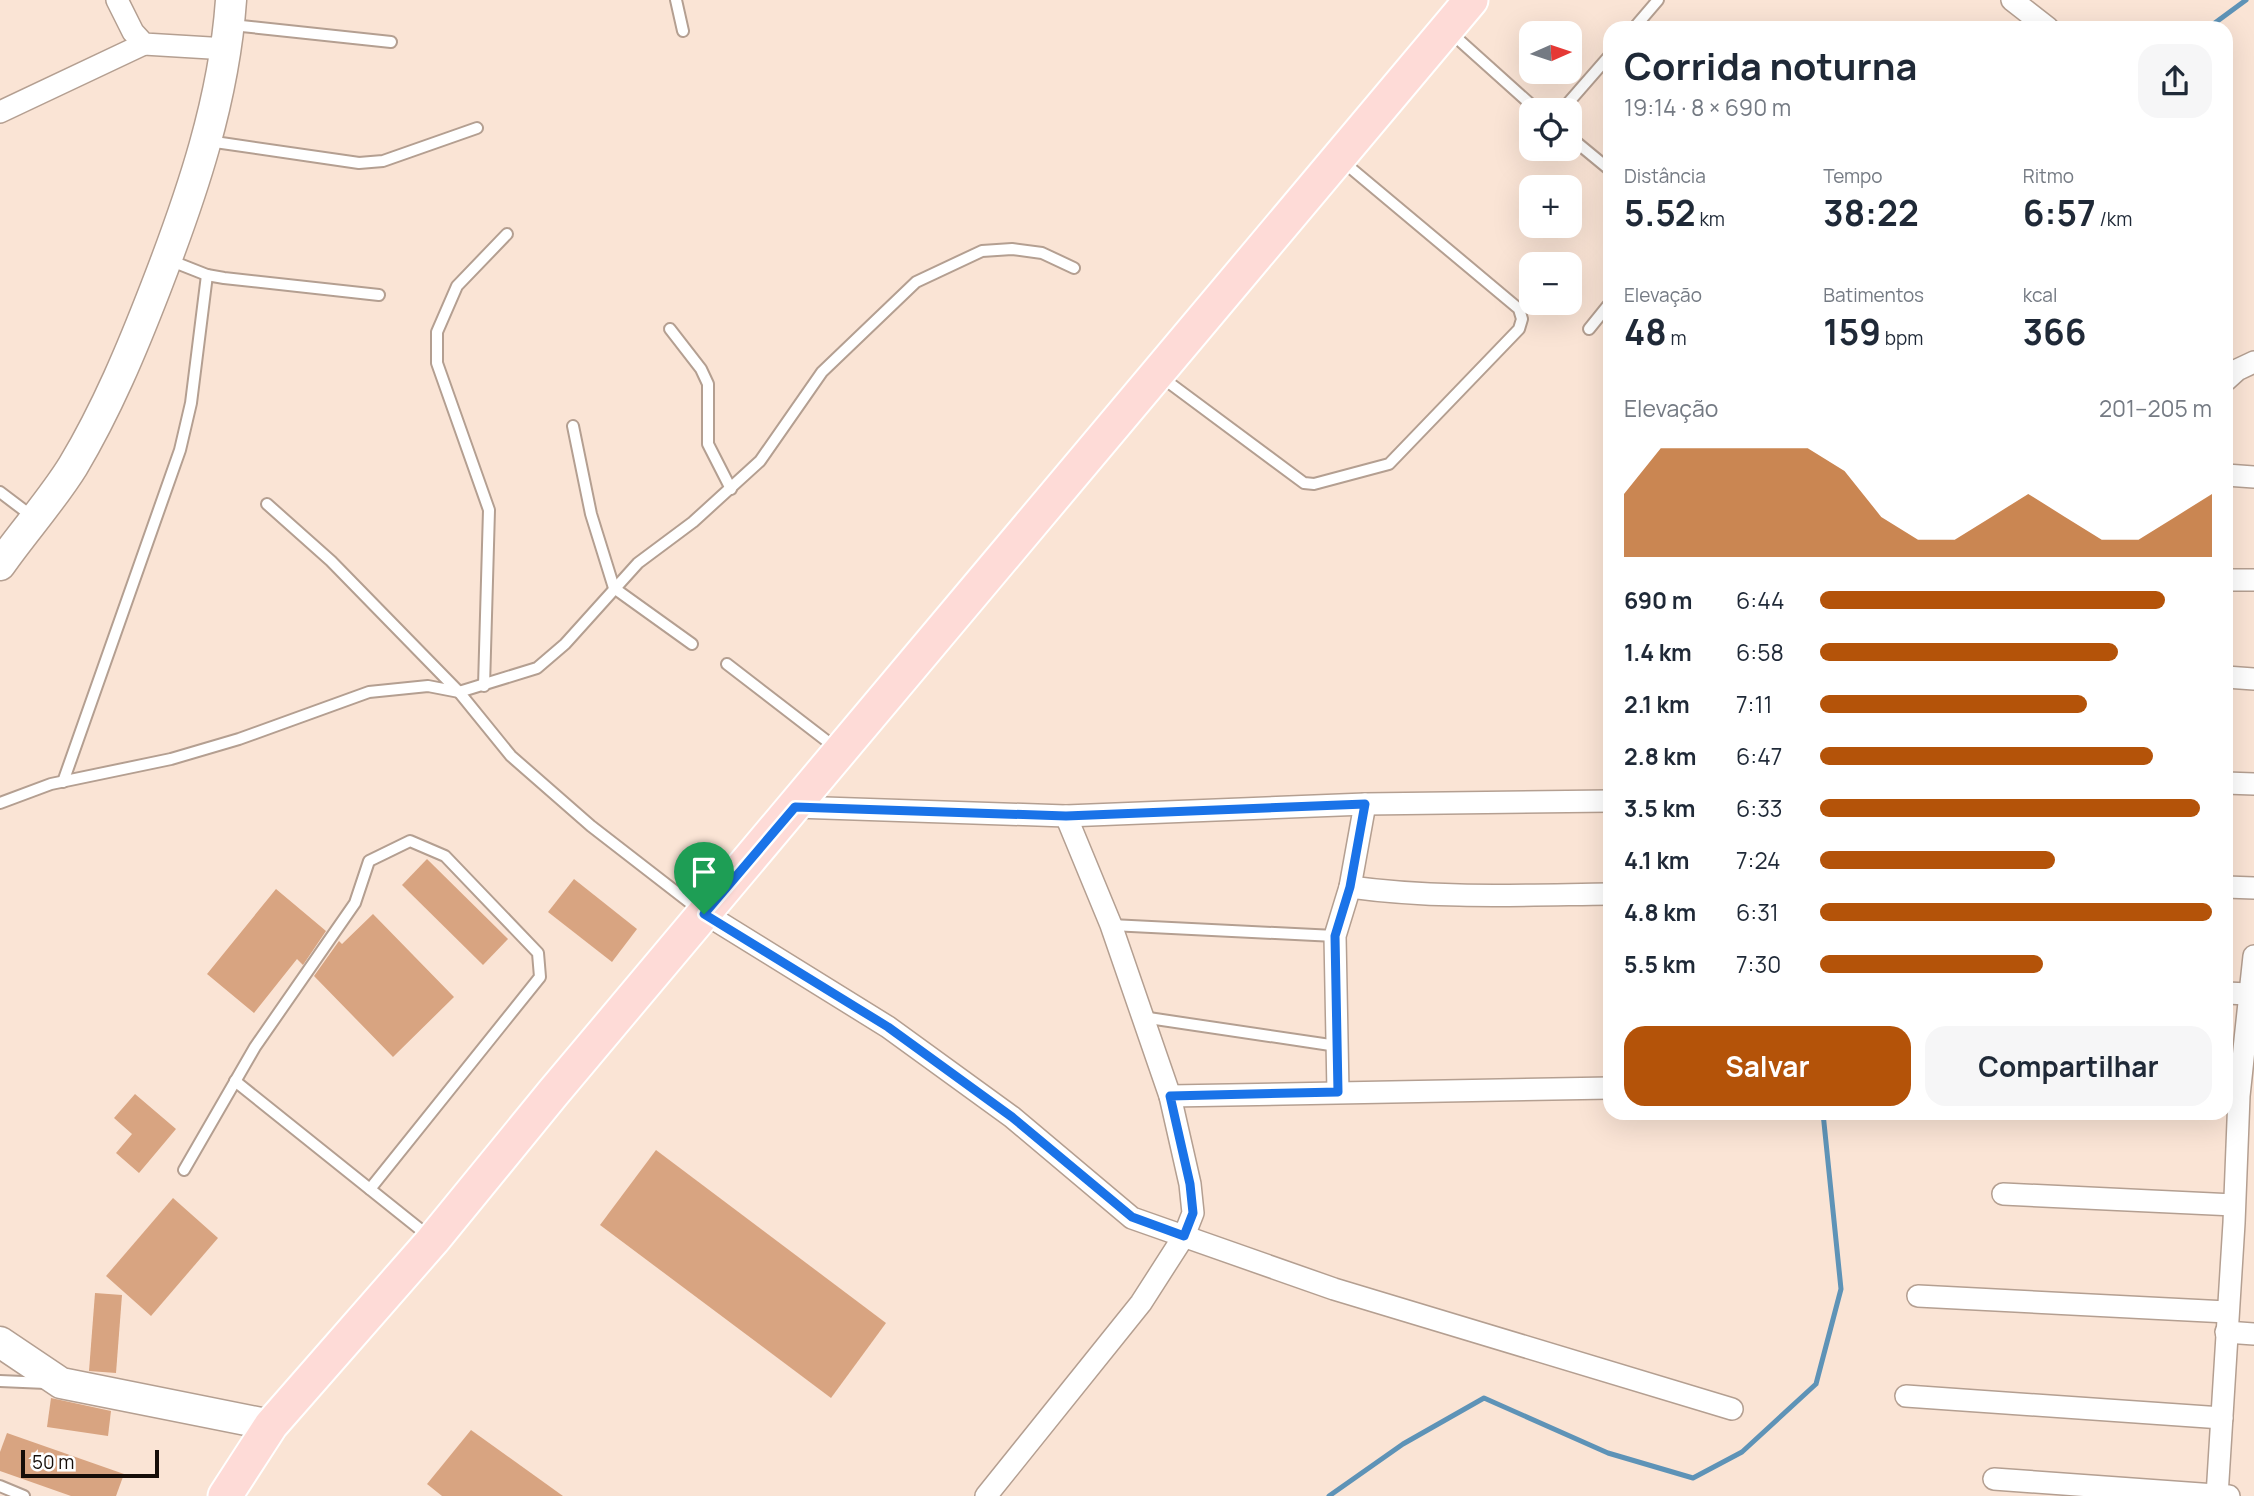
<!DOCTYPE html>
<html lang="pt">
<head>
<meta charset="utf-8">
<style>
	:root { --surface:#fff; --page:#f6f6f7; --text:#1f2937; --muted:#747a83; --accent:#b45309 }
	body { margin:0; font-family:Manrope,sans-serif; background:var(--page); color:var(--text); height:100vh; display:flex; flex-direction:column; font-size:26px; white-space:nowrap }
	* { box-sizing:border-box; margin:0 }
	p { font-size:23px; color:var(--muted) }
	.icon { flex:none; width:38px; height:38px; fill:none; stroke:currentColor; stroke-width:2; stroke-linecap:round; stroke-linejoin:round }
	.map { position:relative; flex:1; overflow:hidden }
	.drawer { position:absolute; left:1603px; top:21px; width:630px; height:1099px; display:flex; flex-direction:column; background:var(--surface); border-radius:21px; box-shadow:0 7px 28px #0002 }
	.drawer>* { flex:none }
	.needle { width:46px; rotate:87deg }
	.tools { position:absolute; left:1519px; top:21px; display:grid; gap:14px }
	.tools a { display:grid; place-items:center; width:63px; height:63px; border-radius:14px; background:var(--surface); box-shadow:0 7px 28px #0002; font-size:35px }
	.scale { position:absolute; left:21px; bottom:18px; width:138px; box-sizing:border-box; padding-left:7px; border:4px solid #160e09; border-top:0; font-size:19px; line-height:24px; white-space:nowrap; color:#160e09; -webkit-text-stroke:5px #fff; paint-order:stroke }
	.pin { position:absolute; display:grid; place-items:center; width:60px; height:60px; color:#fff; margin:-72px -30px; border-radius:50% 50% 50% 0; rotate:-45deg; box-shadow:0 0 7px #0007 }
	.pin .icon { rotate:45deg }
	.round { display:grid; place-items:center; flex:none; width:74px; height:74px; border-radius:21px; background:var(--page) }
	.headline { display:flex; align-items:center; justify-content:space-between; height:119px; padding:0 21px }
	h1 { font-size:38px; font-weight:700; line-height:52px }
	.figures { display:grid; grid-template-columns:repeat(3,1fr); gap:10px; height:119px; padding:7px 21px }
	.figures div { display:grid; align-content:center }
	.figures b { font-size:35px; font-weight:700 }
	.figures small { font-size:19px; font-weight:400 }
	.figures p { font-size:19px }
	.chart { height:196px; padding:14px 21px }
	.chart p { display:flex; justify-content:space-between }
	.chart svg { width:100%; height:126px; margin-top:7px; fill:var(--accent); opacity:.7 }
	.button { display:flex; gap:14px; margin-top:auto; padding:14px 21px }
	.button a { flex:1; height:80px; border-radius:21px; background:var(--accent); color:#fff; font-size:28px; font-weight:700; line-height:80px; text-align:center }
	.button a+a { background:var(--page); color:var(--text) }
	ul { padding:0 21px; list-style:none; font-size:23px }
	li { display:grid; grid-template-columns:112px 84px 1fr; align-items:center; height:52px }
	li i { height:18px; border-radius:9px; background:var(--accent) }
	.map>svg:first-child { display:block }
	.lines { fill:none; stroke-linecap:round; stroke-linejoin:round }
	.stream { stroke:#5e93b7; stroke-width:5 }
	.building { fill:#d8a481 }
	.lane-casing { stroke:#b49f91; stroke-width:14 }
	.street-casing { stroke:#b49f91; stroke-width:24 }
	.secondary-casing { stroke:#b49f91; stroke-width:33 }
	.primary-casing { stroke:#fff; stroke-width:37 }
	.lane { stroke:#fff; stroke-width:10 }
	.street { stroke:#fff; stroke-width:21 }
	.secondary { stroke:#fff; stroke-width:30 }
	.primary { stroke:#fedbd7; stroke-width:33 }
	.route-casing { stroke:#fff; stroke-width:14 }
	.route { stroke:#1a73e8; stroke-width:9 }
</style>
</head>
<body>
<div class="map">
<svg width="2254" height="1496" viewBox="0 0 2254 1496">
	<rect width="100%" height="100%" fill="#fae4d5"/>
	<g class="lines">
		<g class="stream">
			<path d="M2208,28L2246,0"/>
			<path d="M1329,1496L1403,1444L1484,1398L1608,1453L1693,1478L1742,1452L1816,1384L1841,1289L1823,1113"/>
		</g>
	</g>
	<g class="building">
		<path d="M427,859L508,939L483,965L402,885Z"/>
		<path d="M574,879L637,929L612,962L548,912Z"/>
		<path d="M276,889L326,931L303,965L297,959L254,1013L207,974Z"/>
		<path d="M373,914L454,997L393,1057L314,976L339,941L342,944Z"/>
		<path d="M135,1094L176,1129L139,1173L116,1153L132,1134L114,1118Z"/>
		<path d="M656,1150L886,1323L831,1398L600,1225Z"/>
		<path d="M173,1198L218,1238L151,1316L106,1276Z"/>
		<path d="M95,1293L122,1295L116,1373L89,1371Z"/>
		<path d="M51,1398L111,1411L108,1436L47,1427Z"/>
		<path d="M471,1430L563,1496H442L427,1484Z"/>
		<path d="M7,1433L124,1474L116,1496H71L0,1471V1452Z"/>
	</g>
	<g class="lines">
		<defs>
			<g id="lane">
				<path d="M676,0L683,31"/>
				<path d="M232,25L391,42"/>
				<path d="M1634,28L1658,0"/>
				<path d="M1449,31L1537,110"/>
				<path d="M1562,110L1610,55"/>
				<path d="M1570,137L1610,170"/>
				<path d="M208,141L359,163L383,161L477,128"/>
				<path d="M169,260L207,275L224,278L379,295"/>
				<path d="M670,329L701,369L708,384V444L731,489"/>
				<path d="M1589,329L1610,303"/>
				<path d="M1160,376L1304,483L1314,484L1389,464L1519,329L1522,319L1519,309L1341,160"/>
				<path d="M573,426L591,514L614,588L692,644"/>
				<path d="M0,492L33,517"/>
				<path d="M267,504L331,561L459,692L511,756L591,826L702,912"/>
				<path d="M727,664L836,748"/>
				<path d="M484,686L489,510L437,363V332L457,286L507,234"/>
				<path d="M63,782L180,450L191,403L207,275"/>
				<path d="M0,803L51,784L171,759L239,739L369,692L428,686L459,692L537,668L565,644L638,563L693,522L760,461L822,372L916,282L982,251L1012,249L1042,253L1074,268"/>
				<path d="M1111,925L1335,936"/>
				<path d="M1142,1017L1337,1046"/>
				<path d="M235,1081L431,1238"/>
				<path d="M184,1170L255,1047L355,903L369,861L410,841L445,856L538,953L540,977L370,1189"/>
				<path d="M0,1381L46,1383"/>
				<path d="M0,1486L24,1496"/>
			</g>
			<g id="street">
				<path d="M117,0L133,32L144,44L227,49"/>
				<path d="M2012,0L2048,28"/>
				<path d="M0,112L144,44"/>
				<path d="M2226,380L2237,370L2254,362"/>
				<path d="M2226,475L2254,477"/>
				<path d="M2226,580H2254"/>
				<path d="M2226,677L2254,679"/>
				<path d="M2226,783L2254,784"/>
				<path d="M795,807L1066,816L1365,804L1610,801"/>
				<path d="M1350,887C1437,899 1523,895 1610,894"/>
				<path d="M2226,887L2254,888"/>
				<path d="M704,913L888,1027L1012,1117L1132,1218L1334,1289L1732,1409"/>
				<path d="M2226,993L2249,994"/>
				<path d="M1338,1092L1335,936L1350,887L1365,804"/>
				<path d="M1170,1096L1610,1088"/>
				<path d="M2003,1194L2234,1205"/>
				<path d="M1918,1296L2227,1312"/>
				<path d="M2226,1332L2254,1334"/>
				<path d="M1906,1396L2222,1418"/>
				<path d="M1994,1479L2229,1496"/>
				<path d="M986,1496L1141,1303L1184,1236L1193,1213L1190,1184L1170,1096L1111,925L1066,816"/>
				<path d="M2217,1496L2234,1223L2239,1096L2254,956"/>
			</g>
			<g id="secondary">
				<path d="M0,565C23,532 52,500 73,466C107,409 132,349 156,287C192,194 224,100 231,0"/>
				<path d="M0,1342L61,1383L271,1425"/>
			</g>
			<path id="primary" d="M225,1496L271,1425L433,1240L553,1093L1471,0"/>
		</defs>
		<use href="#lane" class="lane-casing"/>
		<use href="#street" class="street-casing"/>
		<use href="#secondary" class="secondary-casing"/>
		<use href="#primary" class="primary-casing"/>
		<use href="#lane" class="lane"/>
		<use href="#street" class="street"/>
		<use href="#secondary" class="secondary"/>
		<use href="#primary" class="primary"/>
	</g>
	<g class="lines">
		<defs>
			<path id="route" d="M1365,804L1350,887L1335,936L1338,1092L1170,1096L1190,1184L1193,1213L1184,1236L1132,1217L1012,1117L888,1027L704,914L795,807L1066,816Z"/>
		</defs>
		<use href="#route" class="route-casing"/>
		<use href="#route" class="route"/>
	</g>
</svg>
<div class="tools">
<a><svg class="needle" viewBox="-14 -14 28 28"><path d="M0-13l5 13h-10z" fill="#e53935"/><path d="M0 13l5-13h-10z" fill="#747a83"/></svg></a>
<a><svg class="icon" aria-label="locate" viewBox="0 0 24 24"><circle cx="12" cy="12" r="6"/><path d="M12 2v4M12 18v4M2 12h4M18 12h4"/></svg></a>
<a>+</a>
<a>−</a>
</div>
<div class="scale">50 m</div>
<div class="pin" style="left:704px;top:914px;background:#1e9e55"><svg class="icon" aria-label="arrive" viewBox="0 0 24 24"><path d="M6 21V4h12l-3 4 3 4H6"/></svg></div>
<section class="drawer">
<div class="headline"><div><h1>Corrida noturna</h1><p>19:14 · 8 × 690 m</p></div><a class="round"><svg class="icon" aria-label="share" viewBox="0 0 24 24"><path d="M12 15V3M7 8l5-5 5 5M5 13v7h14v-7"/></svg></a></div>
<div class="figures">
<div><p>Distância</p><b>5.52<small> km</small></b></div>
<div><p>Tempo</p><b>38:22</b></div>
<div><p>Ritmo</p><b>6:57<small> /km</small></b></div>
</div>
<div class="figures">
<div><p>Elevação</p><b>48<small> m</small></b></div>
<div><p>Batimentos</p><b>159<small> bpm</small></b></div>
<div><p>kcal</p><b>366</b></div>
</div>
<div class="chart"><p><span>Elevação</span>201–205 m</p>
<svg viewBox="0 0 160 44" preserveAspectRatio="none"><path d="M0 44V22L10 6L20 6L30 6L40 6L50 6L60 14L70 30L80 38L90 38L100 30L110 22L120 30L130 38L140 38L150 30L160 22V44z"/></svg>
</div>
<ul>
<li><b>690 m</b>6:44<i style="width:88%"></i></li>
<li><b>1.4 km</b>6:58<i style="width:76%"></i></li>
<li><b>2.1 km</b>7:11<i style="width:68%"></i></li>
<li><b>2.8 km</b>6:47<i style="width:85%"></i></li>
<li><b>3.5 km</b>6:33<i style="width:97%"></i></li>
<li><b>4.1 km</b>7:24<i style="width:60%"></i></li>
<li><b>4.8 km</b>6:31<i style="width:100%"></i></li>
<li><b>5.5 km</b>7:30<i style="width:57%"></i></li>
</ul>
<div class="button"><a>Salvar</a><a>Compartilhar</a></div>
</section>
</div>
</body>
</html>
